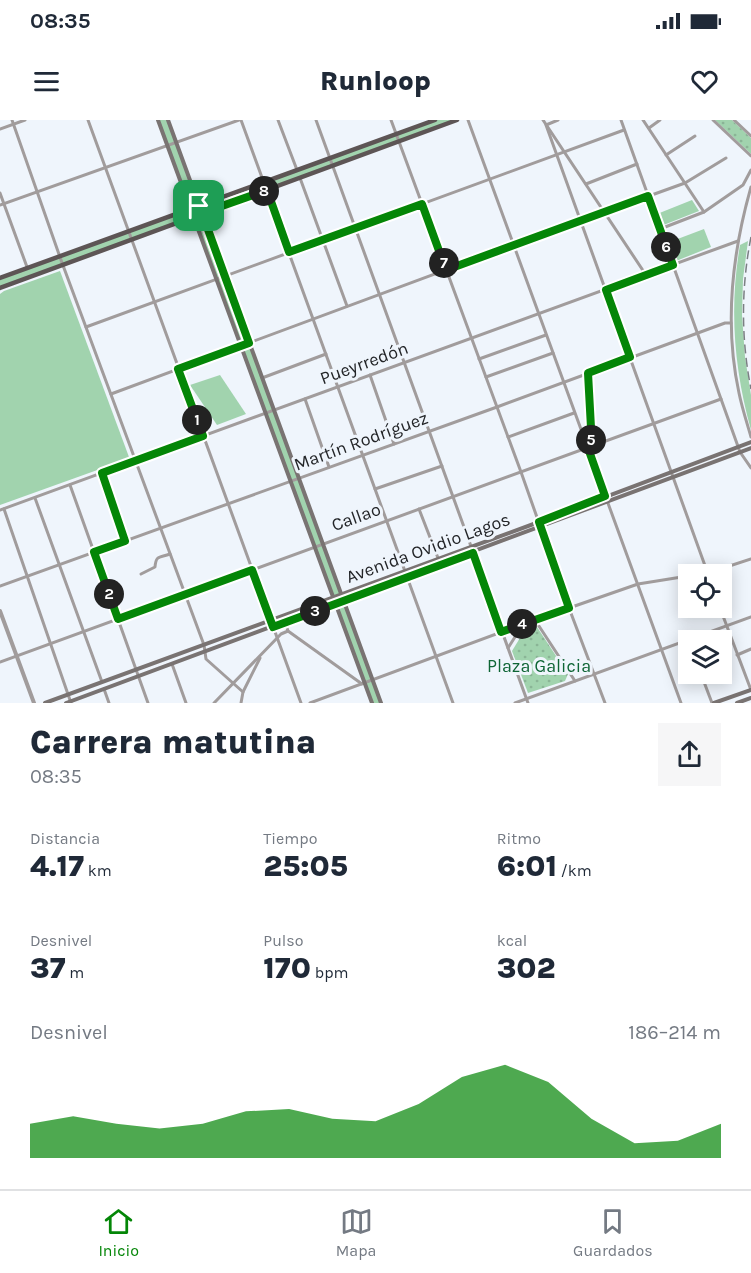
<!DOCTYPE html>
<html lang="es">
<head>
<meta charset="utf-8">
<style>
	:root { --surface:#fff; --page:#f6f6f7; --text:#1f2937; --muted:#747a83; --line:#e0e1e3; --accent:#048607 }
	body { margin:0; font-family:Karla,sans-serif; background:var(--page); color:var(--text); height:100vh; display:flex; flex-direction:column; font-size:22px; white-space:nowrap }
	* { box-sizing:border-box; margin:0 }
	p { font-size:20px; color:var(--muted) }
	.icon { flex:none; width:33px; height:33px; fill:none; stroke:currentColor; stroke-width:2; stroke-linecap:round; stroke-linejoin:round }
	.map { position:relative; height:583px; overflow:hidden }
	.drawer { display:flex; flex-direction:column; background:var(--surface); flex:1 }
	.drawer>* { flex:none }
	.buttons { position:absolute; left:678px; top:444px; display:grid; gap:12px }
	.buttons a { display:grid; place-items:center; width:54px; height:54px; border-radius:0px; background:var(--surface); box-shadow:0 3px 15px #0003; font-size:30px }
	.pin { position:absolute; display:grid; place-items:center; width:51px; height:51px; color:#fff; margin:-26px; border-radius:12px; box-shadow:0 3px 9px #0006 }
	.km { position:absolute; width:30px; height:30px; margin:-15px; border-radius:50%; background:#222; color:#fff; font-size:16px; line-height:30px; text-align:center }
	.round { display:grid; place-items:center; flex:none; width:63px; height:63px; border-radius:0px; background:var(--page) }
	.headline { display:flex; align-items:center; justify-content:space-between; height:102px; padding:0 30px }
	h1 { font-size:33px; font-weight:800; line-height:45px }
	.stats { display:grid; grid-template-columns:repeat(3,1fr); gap:9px; height:102px; padding:6px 30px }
	.stats div { display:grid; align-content:center }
	.stats b { font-size:30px; font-weight:800 }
	.stats small { font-size:16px; font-weight:400 }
	.stats p { font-size:16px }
	.chart { height:168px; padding:12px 30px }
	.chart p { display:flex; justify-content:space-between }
	.chart svg { width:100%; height:108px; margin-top:6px; fill:var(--accent); opacity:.7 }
	.status { display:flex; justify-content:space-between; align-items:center; height:42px; padding:0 30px; background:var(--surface); direction:ltr }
	.status svg { height:16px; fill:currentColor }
	header { display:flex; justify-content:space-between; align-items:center; height:78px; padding:0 30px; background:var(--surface); font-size:27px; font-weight:800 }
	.menu { display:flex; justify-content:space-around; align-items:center; height:84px; border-top:2px solid var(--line); background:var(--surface); font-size:16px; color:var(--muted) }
	.menu a { display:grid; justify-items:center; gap:3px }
	.menu .active { color:var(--accent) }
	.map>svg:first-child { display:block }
	.grass { fill:#a1d3ae }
	.park { fill:url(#park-dots) }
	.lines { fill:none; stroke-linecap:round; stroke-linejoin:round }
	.minor { stroke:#a19c9c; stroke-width:3 }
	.tertiary { stroke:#a19c9c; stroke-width:4 }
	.secondary { stroke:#797372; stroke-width:4 }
	.primary { stroke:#5d5555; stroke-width:4.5 }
	.rail { stroke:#7b7f83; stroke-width:1.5; stroke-dasharray:9 4.5; stroke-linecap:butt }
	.route-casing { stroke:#fff; stroke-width:12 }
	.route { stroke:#048607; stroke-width:8 }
	.labels { text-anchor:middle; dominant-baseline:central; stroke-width:6; stroke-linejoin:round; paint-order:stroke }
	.street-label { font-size:18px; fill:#232528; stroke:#eff5fc }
	.park-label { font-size:18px; fill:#0e6535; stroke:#eff5fc }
</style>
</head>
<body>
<div class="status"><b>08:35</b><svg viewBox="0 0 49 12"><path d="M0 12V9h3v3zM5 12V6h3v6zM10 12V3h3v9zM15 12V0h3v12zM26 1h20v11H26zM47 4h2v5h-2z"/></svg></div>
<header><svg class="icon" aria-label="menu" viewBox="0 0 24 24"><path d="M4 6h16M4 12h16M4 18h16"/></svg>Runloop<svg class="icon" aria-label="heart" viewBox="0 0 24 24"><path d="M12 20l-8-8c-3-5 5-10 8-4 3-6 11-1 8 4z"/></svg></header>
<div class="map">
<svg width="751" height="583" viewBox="0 0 751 583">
	<defs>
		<pattern id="park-dots" width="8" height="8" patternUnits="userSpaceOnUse" patternTransform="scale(1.5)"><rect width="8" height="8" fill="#a1d3ae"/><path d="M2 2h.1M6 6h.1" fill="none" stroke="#8ab596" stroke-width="1.8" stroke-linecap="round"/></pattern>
	</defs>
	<rect width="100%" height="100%" fill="#eff5fc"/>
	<g class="grass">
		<path d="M158,0H168L199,86L435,0H457L202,94L381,583H372L194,97L0,168V158L191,89Z"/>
		<path d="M692,80L699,91L661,106L657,94Z"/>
		<path d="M704,109L711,127L676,141L673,139L667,123Z"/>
		<path d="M748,121L743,159L742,195L745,237L751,275V310C734,249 729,188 740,125Z"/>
		<path d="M60,151L129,337L128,339L0,385V174L4,171Z"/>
		<path d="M220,255L246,294L217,305L190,265Z"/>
	</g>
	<g class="park">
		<path d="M715,0H732L751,18V34Z"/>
		<path d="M535,504L568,554L565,561L528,573L512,531L526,508Z"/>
	</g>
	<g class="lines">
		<g class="minor">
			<path d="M12,0L61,140L204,525L206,539L243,572"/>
			<path d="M88,0L301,583"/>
			<path d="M241,0L264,63"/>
			<path d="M278,0L297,50"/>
			<path d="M316,0L528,583"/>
			<path d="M391,0L521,352L569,488L605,583"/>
			<path d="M468,0L681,583"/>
			<path d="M543,0L646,155"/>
			<path d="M558,0L546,5L708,454"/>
			<path d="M621,0L740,332L751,348"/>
			<path d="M643,0L704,92"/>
			<path d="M713,0L751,36"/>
			<path d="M734,0L751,16"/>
			<path d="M649,8L660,0"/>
			<path d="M0,9L25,0"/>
			<path d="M666,35L695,16"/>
			<path d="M300,58L347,186"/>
			<path d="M586,64L637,44"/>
			<path d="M751,67C732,134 724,204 739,273C742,288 747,303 751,317"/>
			<path d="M266,70L453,583"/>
			<path d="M0,73L27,147"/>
			<path d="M0,85L239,0"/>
			<path d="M660,109L704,92L743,65L751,50"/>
			<path d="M86,207L624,10"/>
			<path d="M479,239L546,215"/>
			<path d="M588,253L592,326"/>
			<path d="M370,255L394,324"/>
			<path d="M486,257L553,233"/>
			<path d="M262,258L326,234"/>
			<path d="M111,274L513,125L685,63L726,38"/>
			<path d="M305,279L329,347"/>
			<path d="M508,317L574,293"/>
			<path d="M102,353L125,421"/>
			<path d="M70,365L148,583"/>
			<path d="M375,369L442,346"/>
			<path d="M35,378L102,562"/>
			<path d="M4,389L71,583"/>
			<path d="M419,389L438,438"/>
			<path d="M0,390L738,121"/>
			<path d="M141,454L155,447C156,435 159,438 170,434"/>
			<path d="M699,454L708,453L751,439"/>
			<path d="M0,466L497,287L725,203H731"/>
			<path d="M720,488L751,570"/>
			<path d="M535,500L575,561"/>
			<path d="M285,502L288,511L362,564"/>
			<path d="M508,528L522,506"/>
			<path d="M737,535L751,529"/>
			<path d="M0,542L721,279"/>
			<path d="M172,544L186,583"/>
			<path d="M701,554L712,583"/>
			<path d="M104,569L109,583"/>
			<path d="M214,583L281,514L288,511"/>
			<path d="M241,583L243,572L260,538"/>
			<path d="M310,583L523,504L638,464L688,456"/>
			<path d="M515,583L751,497"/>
		</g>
		<path class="tertiary" d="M0,491L34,583"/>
		<g class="secondary">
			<path d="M158,0L372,583"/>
			<path d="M168,0L381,583"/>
			<path d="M45,583L539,402L751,322"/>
			<path d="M66,583L751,328"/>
			<path d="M714,583L751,570"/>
			<path d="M737,583L751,578"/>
		</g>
		<g class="primary">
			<path d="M0,158L435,0"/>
			<path d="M0,168L457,0"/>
		</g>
		<path class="rail" d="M751,117C741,168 741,219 751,269"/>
	</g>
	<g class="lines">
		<defs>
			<path id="route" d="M199,86L202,93L249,223L178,249L203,316L102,353L125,421L94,432L118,499L252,450L273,507L473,433L501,512L569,488L539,402L605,376L588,328L592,326L588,253L630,237L606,170L673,145L648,76L446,150L422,84L289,132L267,70L202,93L194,97L191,89L199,86"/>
		</defs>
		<use href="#route" class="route-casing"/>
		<use href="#route" class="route"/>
	</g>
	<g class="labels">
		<g class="street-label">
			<text transform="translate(364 243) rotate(-20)">Pueyrredón</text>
			<text transform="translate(361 321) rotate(-20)">Martín Rodríguez</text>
			<text transform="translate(356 397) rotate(-20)">Callao</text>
			<text transform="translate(428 428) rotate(-20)">Avenida Ovidio Lagos</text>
		</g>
		<g class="park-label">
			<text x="539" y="546">Plaza Galicia</text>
		</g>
	</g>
</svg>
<div class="buttons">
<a><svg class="icon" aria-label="locate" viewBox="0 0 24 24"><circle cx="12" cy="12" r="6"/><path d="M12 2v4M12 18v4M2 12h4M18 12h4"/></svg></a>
<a><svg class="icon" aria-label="layers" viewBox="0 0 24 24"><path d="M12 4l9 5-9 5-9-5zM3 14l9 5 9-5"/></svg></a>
</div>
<div class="pin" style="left:199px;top:86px;background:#1e9e55"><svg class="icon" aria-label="arrive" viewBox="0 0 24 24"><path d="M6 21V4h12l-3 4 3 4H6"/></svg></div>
<b class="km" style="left:197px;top:300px">1</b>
<b class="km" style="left:109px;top:474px">2</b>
<b class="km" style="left:315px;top:491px">3</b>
<b class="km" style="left:522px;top:504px">4</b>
<b class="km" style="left:591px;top:320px">5</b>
<b class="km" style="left:666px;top:127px">6</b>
<b class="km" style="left:444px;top:143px">7</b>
<b class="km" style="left:264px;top:71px">8</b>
</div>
<section class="drawer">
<div class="headline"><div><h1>Carrera matutina</h1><p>08:35</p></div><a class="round"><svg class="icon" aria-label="share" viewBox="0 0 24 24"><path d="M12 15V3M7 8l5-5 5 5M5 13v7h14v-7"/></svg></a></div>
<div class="stats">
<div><p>Distancia</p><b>4.17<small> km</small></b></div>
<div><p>Tiempo</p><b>25:05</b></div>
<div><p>Ritmo</p><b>6:01<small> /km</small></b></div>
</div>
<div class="stats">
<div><p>Desnivel</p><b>37<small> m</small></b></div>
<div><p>Pulso</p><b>170<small> bpm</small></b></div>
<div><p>kcal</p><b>302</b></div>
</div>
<div class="chart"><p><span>Desnivel</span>186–214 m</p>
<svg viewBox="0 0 160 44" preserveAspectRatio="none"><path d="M0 44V30L10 27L20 30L30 32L40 30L50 25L60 24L70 28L80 29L90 22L100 11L110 6L120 13L130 28L140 38L150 37L160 30V44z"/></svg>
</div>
</section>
<nav class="menu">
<a class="active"><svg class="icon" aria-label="home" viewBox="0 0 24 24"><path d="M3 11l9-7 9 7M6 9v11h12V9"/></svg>Inicio</a>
<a><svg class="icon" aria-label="map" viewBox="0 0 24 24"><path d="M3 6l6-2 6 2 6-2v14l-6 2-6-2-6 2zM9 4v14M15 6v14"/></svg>Mapa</a>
<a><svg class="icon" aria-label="saved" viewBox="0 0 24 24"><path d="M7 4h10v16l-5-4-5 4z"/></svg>Guardados</a>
</nav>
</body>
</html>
